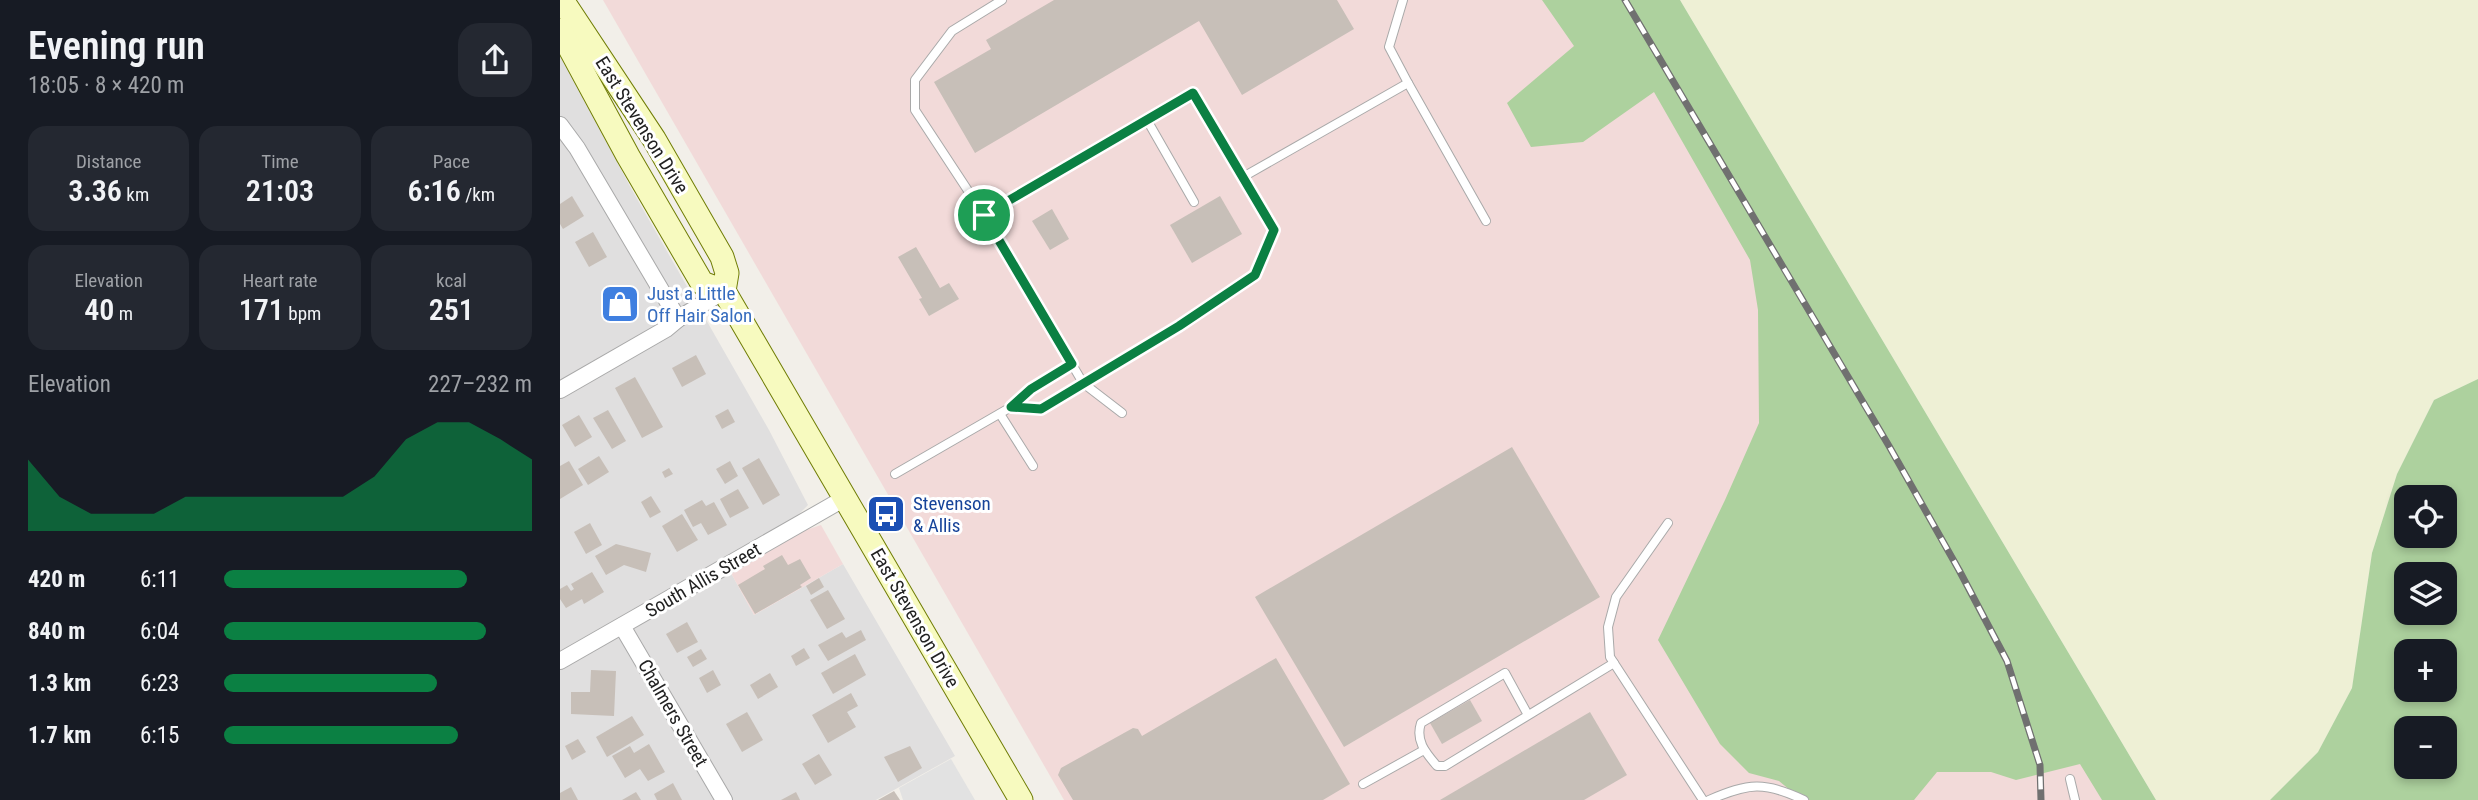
<!DOCTYPE html>
<html lang="en">
<head>
<meta charset="utf-8">
<style>
	:root { --surface:#171b24; --page:#242831; --text:#f1f3f6; --muted:#9ea1a6; --accent:#0b8043 }
	body { margin:0; font-family:"Roboto Condensed",sans-serif; background:var(--page); color:var(--text); height:100vh; display:flex; flex-direction:column; font-size:26px; white-space:nowrap }
	* { box-sizing:border-box; margin:0 }
	p { font-size:23px; color:var(--muted) }
	.icon { flex:none; width:38px; height:38px; fill:none; stroke:currentColor; stroke-width:2; stroke-linecap:round; stroke-linejoin:round }
	.map { position:relative; flex:1; overflow:hidden }
	.panel { display:flex; flex-direction:column; background:var(--surface); width:560px }
	.panel>* { flex:none }
	.buttons { position:absolute; left:1834px; top:485px; display:grid; gap:14px }
	.buttons a { display:grid; place-items:center; width:63px; height:63px; border-radius:14px; background:var(--surface); box-shadow:0 4px 10px #0003; font-size:35px }
	.pin { position:absolute; display:grid; place-items:center; width:60px; height:60px; color:#fff; margin:-30px; border:4px solid #fff; border-radius:50%; box-shadow:0 2px 7px #0007 }
	.round { display:grid; place-items:center; flex:none; width:74px; height:74px; border-radius:21px; background:var(--page) }
	.summary { display:flex; align-items:center; justify-content:space-between; height:119px; padding:0 28px }
	h1 { font-size:38px; font-weight:600; line-height:52px }
	.figures { display:grid; grid-template-columns:repeat(3,1fr); gap:10px; height:119px; padding:7px 28px }
	.figures div { display:grid; align-content:center; border-radius:18px; background:var(--page); text-align:center }
	.figures b { font-size:30px; font-weight:600 }
	.figures small { font-size:19px; font-weight:400 }
	.figures p { font-size:19px }
	.chart { height:196px; padding:14px 28px }
	.chart p { display:flex; justify-content:space-between }
	.chart svg { width:100%; height:126px; margin-top:7px; fill:var(--accent); opacity:.7 }
	ul { padding:0 28px; list-style:none; font-size:23px }
	li { display:grid; grid-template-columns:112px 84px 1fr; align-items:center; height:52px }
	li i { height:18px; border-radius:9px; background:var(--accent) }
	main { display:flex; flex:1; min-height:0 }
	.map>svg:first-child { display:block }
	.residential { fill:#e0dfdf }
	.commercial { fill:#f2dad9 }
	.farmland { fill:#eef0d5 }
	.forest { fill:#add19e; fill-rule:evenodd }
	.parking { fill:#e2e2e2 }
	.building { fill:#c7bfb8 }
	.lines { fill:none; stroke-linecap:round; stroke-linejoin:round }
	.service-casing { stroke:#a9a9a9; stroke-width:10 }
	.minor-casing { stroke:#a9a9a9; stroke-width:18 }
	.secondary-casing { stroke:#707d05; stroke-width:25 }
	.service { stroke:#fff; stroke-width:8 }
	.minor { stroke:#fff; stroke-width:16 }
	.secondary { stroke:#f7fabf; stroke-width:23 }
	.rail-casing { stroke:#707070; stroke-width:7 }
	.rail { stroke:#fff; stroke-width:4.5; stroke-dasharray:13; stroke-linecap:butt }
	.route-casing { stroke:#fff; stroke-width:14 }
	.route { stroke:#0b8043; stroke-width:9 }
	.labels { text-anchor:middle; dominant-baseline:central; stroke-width:6; stroke-linejoin:round; paint-order:stroke }
	.street-label { font-size:19px; fill:#222; stroke:#fff }
	.shop-label { font-size:19px; fill:#366cbe; stroke:#fff; text-anchor:start }
	.transit-label { font-size:19px; fill:#164399; stroke:#fff; text-anchor:start }
</style>
</head>
<body>
<main>
<section class="panel">
<div class="summary"><div><h1>Evening run</h1><p>18:05 · 8 × 420 m</p></div><a class="round"><svg class="icon" aria-label="share" viewBox="0 0 24 24"><path d="M12 15V3M7 8l5-5 5 5M5 13v7h14v-7"/></svg></a></div>
<div class="figures">
<div><p>Distance</p><b>3.36<small> km</small></b></div>
<div><p>Time</p><b>21:03</b></div>
<div><p>Pace</p><b>6:16<small> /km</small></b></div>
</div>
<div class="figures">
<div><p>Elevation</p><b>40<small> m</small></b></div>
<div><p>Heart rate</p><b>171<small> bpm</small></b></div>
<div><p>kcal</p><b>251</b></div>
</div>
<div class="chart"><p><span>Elevation</span>227–232 m</p>
<svg viewBox="0 0 160 44" preserveAspectRatio="none"><path d="M0 44V19L10 32L20 38L30 38L40 38L50 32L60 32L70 32L80 32L90 32L100 32L110 25L120 12L130 6L140 6L150 12L160 19V44z"/></svg>
</div>
<ul>
<li><b>420 m</b>6:11<i style="width:79%"></i></li>
<li><b>840 m</b>6:04<i style="width:85%"></i></li>
<li><b>1.3 km</b>6:23<i style="width:69%"></i></li>
<li><b>1.7 km</b>6:15<i style="width:76%"></i></li>
</ul>
</section>
<div class="map">
<svg width="1918" height="800" viewBox="0 0 1918 800">
	<rect width="100%" height="100%" fill="#f2efe9"/>
	<g class="residential">
		<path d="M0,55L72,190L209,430L248,505L235,518L0,651Z"/>
		<path d="M283,564L395,756L316,800H0V670L171,573L194,615Z"/>
	</g>
	<g class="commercial">
		<path d="M43,0H1092L1556,800H504Z"/>
		<path d="M261,525L283,564L194,615L171,573L246,530Z"/>
	</g>
	<path class="farmland" d="M1120,0H1918V379L1874,400L1837,474L1812,553L1792,688L1758,752L1710,800H1596Z"/>
	<g class="forest">
		<path d="M982,0H1120L1596,800H1542L1520,764L1456,780L1431,772H1377L1354,800H1242L1219,781L1189,773L1160,744L1098,640L1165,500L1199,423L1198,310L1190,260L1094,92L1023,142L971,147L947,103L1014,46Z"/>
		<path d="M1918,379V800H1710L1758,752L1792,688L1812,553L1837,474L1874,400ZM1846,497H1885V536H1846ZM1846,574H1885V612H1846ZM1846,651H1885V690H1846ZM1846,728H1885V766H1846Z"/>
	</g>
	<path class="parking" d="M391,759L415,800H343L339,788Z"/>
	<g class="building">
		<path d="M494,0H777L794,29L682,95L639,21L415,153L374,82L431,49L426,40Z"/>
		<path d="M12,196L24,216L3,229L0,224V204Z"/>
		<path d="M660,196L682,234L632,263L610,225Z"/>
		<path d="M492,209L509,239L490,250L472,221Z"/>
		<path d="M33,232L47,257L29,267L15,242Z"/>
		<path d="M356,247L380,288L389,283L399,299L369,316L359,299L362,298L338,257Z"/>
		<path d="M64,289L75,307L56,318L45,300Z"/>
		<path d="M136,355L146,374L122,387L112,368Z"/>
		<path d="M75,377L103,427L82,438L55,388Z"/>
		<path d="M168,409L175,422L162,429L155,416Z"/>
		<path d="M48,410L66,441L52,449L33,418Z"/>
		<path d="M19,415L32,437L15,447L2,425Z"/>
		<path d="M952,447L1040,597L784,747L695,597Z"/>
		<path d="M39,456L49,472L28,485L18,469Z"/>
		<path d="M199,458L220,495L203,505L182,468Z"/>
		<path d="M9,461L23,485L0,499V466Z"/>
		<path d="M170,461L178,476L165,484L156,469Z"/>
		<path d="M109,468L113,474L105,478L102,472Z"/>
		<path d="M178,489L189,508L170,518L160,499Z"/>
		<path d="M91,496L101,512L90,518L81,502Z"/>
		<path d="M142,500L146,506L154,502L167,525L148,535L141,523L133,527L124,510Z"/>
		<path d="M122,514L138,540L117,552L102,526Z"/>
		<path d="M30,523L42,545L26,554L14,532Z"/>
		<path d="M56,544L91,553L86,572L64,565L46,575L35,556Z"/>
		<path d="M222,555L228,565L240,559L251,578L240,585L242,587L195,614L178,585L205,569L203,566Z"/>
		<path d="M32,572L44,592L24,604L22,599L6,608L0,599V589L7,585L11,591L14,589L11,584Z"/>
		<path d="M259,578L264,587L251,595L246,586Z"/>
		<path d="M268,590L285,619L267,629L250,600Z"/>
		<path d="M127,622L138,642L117,653L106,634Z"/>
		<path d="M301,630L306,640L268,661L258,645L282,632L286,638Z"/>
		<path d="M244,648L250,658L236,666L231,656Z"/>
		<path d="M141,649L147,659L133,667L127,657Z"/>
		<path d="M295,654L306,675L273,694L261,673Z"/>
		<path d="M716,658L790,784L763,800H513L498,775L501,768L573,728L578,729L582,736Z"/>
		<path d="M31,670L56,671L54,716L11,714V692H30Z"/>
		<path d="M153,670L161,685L147,693L139,678Z"/>
		<path d="M210,673L218,687L198,699L190,685Z"/>
		<path d="M291,693L298,706L287,712L296,727L268,743L252,715Z"/>
		<path d="M910,700L922,721L882,744L870,723Z"/>
		<path d="M187,712L203,740L182,752L166,724Z"/>
		<path d="M1030,712L1067,775L1024,800H880Z"/>
		<path d="M72,716L84,735L47,757L36,737Z"/>
		<path d="M18,739L26,752L12,760L5,746Z"/>
		<path d="M89,744L105,772L88,781L80,769L65,778L52,756L70,746L74,753Z"/>
		<path d="M350,746L362,768L338,782L324,757Z"/>
		<path d="M259,754L272,775L255,785L242,764Z"/>
		<path d="M113,783L122,800H97L94,794Z"/>
		<path d="M11,787L18,800H0V793Z"/>
		<path d="M334,791L340,800H318Z"/>
		<path d="M76,792L81,800H62Z"/>
		<path d="M236,792L240,800H221Z"/>
	</g>
	<g class="lines">
		<defs>
			<g id="service">
				<path d="M843,0L829,47L848,83"/>
				<path d="M587,120L634,202"/>
				<path d="M683,177L848,83L926,221"/>
				<path d="M424,215L355,110V80L392,31L442,0"/>
				<path d="M451,407L471,389L512,364"/>
				<path d="M440,414L473,466"/>
				<path d="M335,474L451,407L481,409L619,326L695,275L714,230L633,93L424,215L523,383L562,413"/>
				<path d="M1108,523L1056,597L1048,627L1050,657L1143,800"/>
				<path d="M968,715L945,673L861,723C855,741 866,753 877,766H885L1054,663"/>
				<path d="M1510,779L1515,800"/>
				<path d="M803,784L864,750"/>
				<path d="M1149,800C1189,783 1204,781 1244,800"/>
			</g>
			<g id="minor">
				<path d="M0,125L17,148L118,319"/>
				<path d="M0,390L106,329L118,319L164,291"/>
				<path d="M62,626L164,800"/>
				<path d="M0,661L285,498"/>
			</g>
			<g id="secondary">
				<path d="M2,0L94,139L162,257L167,273L164,291"/>
				<path d="M0,30L68,156L142,283L164,291L461,800"/>
			</g>
		</defs>
		<use href="#service" class="service-casing"/>
		<use href="#minor" class="minor-casing"/>
		<use href="#secondary" class="secondary-casing"/>
		<use href="#service" class="service"/>
		<use href="#minor" class="minor"/>
		<use href="#secondary" class="secondary"/>
		<defs>
			<path id="rail" d="M1065,0L1329,446L1399,570L1447,661L1480,765L1481,800"/>
		</defs>
		<use href="#rail" class="rail-casing"/>
		<use href="#rail" class="rail"/>
	</g>
	<g class="lines">
		<defs>
			<path id="route" d="M633,93L714,230L695,275L619,326L481,409L451,407L471,389L512,364L424,215Z"/>
		</defs>
		<use href="#route" class="route-casing"/>
		<use href="#route" class="route"/>
	</g>
	<defs>
		<symbol id="shop-square" viewBox="-11 -11 22 22"><rect x="-9" y="-9" width="18" height="18" rx="4" fill="#3f7fe0" stroke="#fff"/><path d="M-5-2.5h2.3a2.7 3.5 0 0 1 5.4 0H5L5.5 6h-11ZM-1.5-2.5h3a1.5 2.3 0 0 0-3 0Z" fill="#fff"/></symbol>
		<symbol id="bus-square" viewBox="-11 -11 22 22"><rect x="-9" y="-9" width="18" height="18" rx="4" fill="#1a4fb4" stroke="#fff"/><path d="M-5-6H5V4H4V6H2V4H-2V6H-4V4H-5ZM-3.5-4V0h7V-4ZM-3.5 1.2v1.5H-2V1.2ZM2 1.2v1.5H3.5V1.2Z" fill="#fff"/></symbol>
	</defs>
	<g fill-rule="evenodd">
		<use href="#shop-square" x="38" y="282" width="44" height="44"/>
		<use href="#bus-square" x="304" y="492" width="44" height="44"/>
	</g>
	<g class="labels">
		<g class="street-label">
			<text transform="translate(82 125) rotate(58)">East Stevenson Drive</text>
			<text transform="translate(143 580) rotate(-30)">South Allis Street</text>
			<text transform="translate(355 618) rotate(60)">East Stevenson Drive</text>
			<text transform="translate(113 713) rotate(60)">Chalmers Street</text>
		</g>
		<g class="shop-label">
			<text x="87" y="293">Just a Little<tspan x="87" dy="22">Off Hair Salon</tspan></text>
		</g>
		<g class="transit-label">
			<text x="353" y="503">Stevenson<tspan x="353" dy="22">&amp; Allis</tspan></text>
		</g>
	</g>
</svg>
<div class="buttons">
<a><svg class="icon" aria-label="locate" viewBox="0 0 24 24"><circle cx="12" cy="12" r="6"/><path d="M12 2v4M12 18v4M2 12h4M18 12h4"/></svg></a>
<a><svg class="icon" aria-label="layers" viewBox="0 0 24 24"><path d="M12 4l9 5-9 5-9-5zM3 14l9 5 9-5"/></svg></a>
<a>+</a>
<a>−</a>
</div>
<div class="pin" style="left:424px;top:215px;background:#1e9e55"><svg class="icon" aria-label="arrive" viewBox="0 0 24 24"><path d="M6 21V4h12l-3 4 3 4H6"/></svg></div>
</div>
</main>
</body>
</html>
